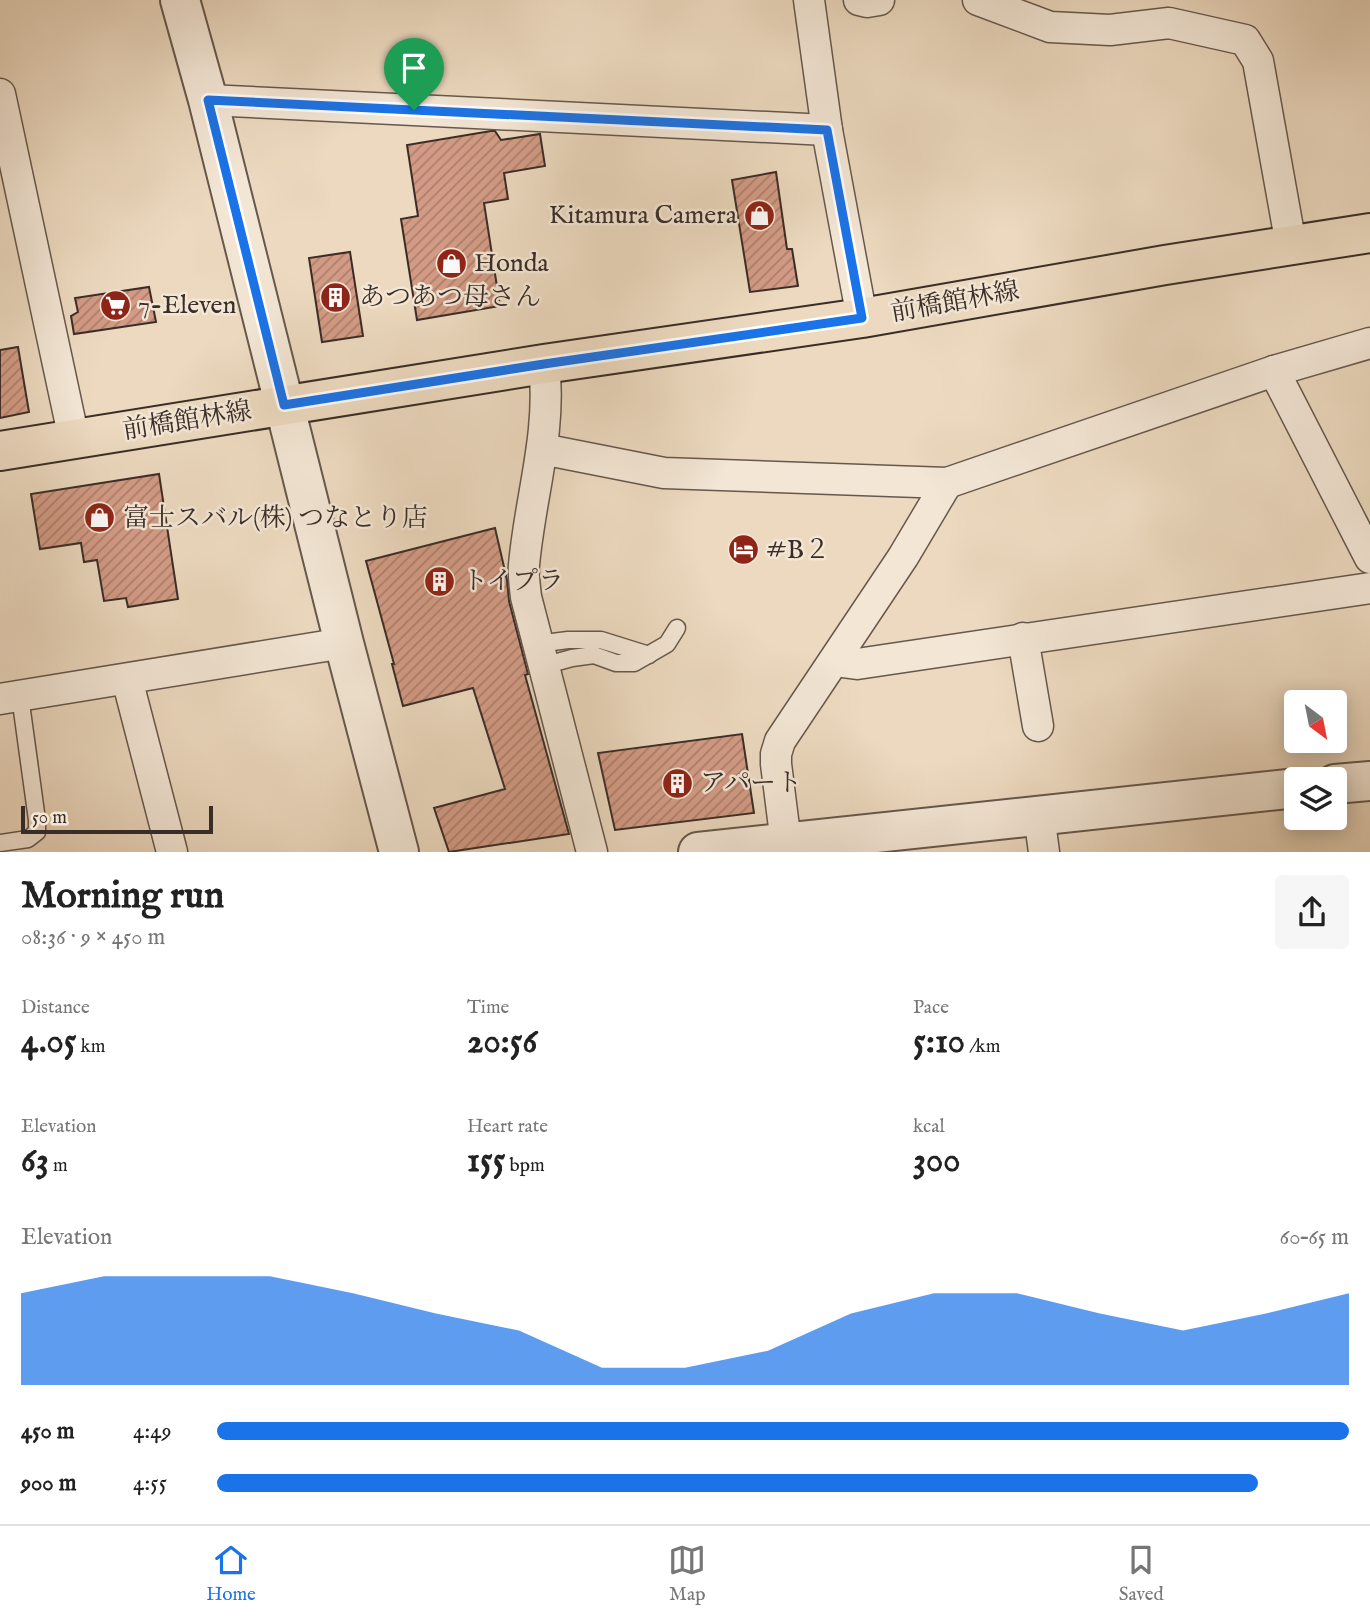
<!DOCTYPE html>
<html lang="en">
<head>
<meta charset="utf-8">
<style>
	:root { --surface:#fff; --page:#f6f6f6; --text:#222; --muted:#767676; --line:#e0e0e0; --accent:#1a73e8 }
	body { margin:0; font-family:"IM FELL English","Noto Serif JP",serif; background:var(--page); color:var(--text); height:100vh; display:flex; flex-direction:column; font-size:26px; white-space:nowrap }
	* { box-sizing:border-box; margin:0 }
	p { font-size:23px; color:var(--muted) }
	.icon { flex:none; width:38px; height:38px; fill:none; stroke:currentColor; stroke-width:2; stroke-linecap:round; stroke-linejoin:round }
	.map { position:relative; height:852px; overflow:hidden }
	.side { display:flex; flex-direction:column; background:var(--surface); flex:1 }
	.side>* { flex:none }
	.needle { width:46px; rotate:148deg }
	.buttons { position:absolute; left:1284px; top:690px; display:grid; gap:14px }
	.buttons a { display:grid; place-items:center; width:63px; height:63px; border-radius:7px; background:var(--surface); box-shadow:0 4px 18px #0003; font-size:35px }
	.scale { position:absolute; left:21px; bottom:18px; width:192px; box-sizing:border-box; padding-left:7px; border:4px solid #3a2d27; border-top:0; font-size:19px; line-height:24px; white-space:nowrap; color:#3a2d27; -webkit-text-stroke:5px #f3e6d5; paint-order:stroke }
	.pin { position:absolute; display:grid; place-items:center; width:60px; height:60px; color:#fff; margin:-72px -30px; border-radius:50% 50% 50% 0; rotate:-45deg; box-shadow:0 0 7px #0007 }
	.pin .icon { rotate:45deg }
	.round { display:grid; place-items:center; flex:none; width:74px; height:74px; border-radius:7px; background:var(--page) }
	.headline { display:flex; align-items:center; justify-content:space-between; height:119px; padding:0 21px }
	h1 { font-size:38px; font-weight:800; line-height:52px }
	.stats { display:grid; grid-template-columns:repeat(3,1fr); gap:10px; height:119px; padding:7px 21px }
	.stats div { display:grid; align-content:center }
	.stats b { font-size:35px; font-weight:800 }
	.stats small { font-size:19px; font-weight:400 }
	.stats p { font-size:19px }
	.chart { height:196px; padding:14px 21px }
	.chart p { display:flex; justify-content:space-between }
	.chart svg { width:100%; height:126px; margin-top:7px; fill:var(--accent); opacity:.7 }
	ul { padding:0 21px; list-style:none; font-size:23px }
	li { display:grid; grid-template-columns:112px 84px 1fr; align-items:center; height:52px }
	li i { height:18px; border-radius:9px; background:var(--accent) }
	.menu { display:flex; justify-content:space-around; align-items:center; height:98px; border-top:2px solid var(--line); background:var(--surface); font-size:19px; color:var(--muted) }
	.menu a { display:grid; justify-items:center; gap:4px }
	.menu .active { color:var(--accent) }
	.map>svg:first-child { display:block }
	.building { fill:url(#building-hatch); stroke:#3a2d27; stroke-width:2 }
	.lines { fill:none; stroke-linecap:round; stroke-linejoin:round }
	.service-casing { stroke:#66584d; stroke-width:19 }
	.minor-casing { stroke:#66584d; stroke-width:33 }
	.tertiary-casing { stroke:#66584d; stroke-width:42 }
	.primary-casing { stroke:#3a2d27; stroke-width:42 }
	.service { stroke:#f3e6d5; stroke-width:16 }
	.minor { stroke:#f3e6d5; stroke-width:30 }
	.tertiary { stroke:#f3e6d5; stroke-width:38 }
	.primary { stroke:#ecd9bf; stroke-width:38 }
	.route-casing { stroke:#fff; stroke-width:14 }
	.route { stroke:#1a73e8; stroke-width:9 }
	.labels { text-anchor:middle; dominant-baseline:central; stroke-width:5; stroke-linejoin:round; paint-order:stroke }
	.poi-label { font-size:26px; fill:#3a2d27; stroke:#f3e6d5; text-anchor:start }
	.street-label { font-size:26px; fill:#3a2d27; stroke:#f3e6d5 }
</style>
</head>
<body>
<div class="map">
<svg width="1370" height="852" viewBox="0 0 1370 852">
	<defs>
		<pattern id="building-hatch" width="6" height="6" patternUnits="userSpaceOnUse" patternTransform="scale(1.75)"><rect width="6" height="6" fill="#d39b85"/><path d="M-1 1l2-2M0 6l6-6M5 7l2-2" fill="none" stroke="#ac7f6d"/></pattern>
	</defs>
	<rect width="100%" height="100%" fill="#ecd9bf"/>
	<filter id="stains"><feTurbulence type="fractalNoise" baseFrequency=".00286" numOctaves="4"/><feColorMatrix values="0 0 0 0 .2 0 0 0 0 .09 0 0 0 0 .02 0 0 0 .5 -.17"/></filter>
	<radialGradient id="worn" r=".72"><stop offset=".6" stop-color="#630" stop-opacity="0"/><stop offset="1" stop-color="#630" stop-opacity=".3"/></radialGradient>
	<g class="building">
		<path d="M491,131H495L501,140L540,134L545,166L504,173L508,199L484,203L500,306L417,320L401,219L418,216L407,145Z"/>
		<path d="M776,172L787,249H792L798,286L750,292L732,180Z"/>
		<path d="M350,252L363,336L322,342L309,258Z"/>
		<path d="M149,287L156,322L74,334L71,316L78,312L75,298Z"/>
		<path d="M18,347L29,412L0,418V350Z"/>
		<path d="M159,474L178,599L128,607L126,598L104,601L97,560L84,562L81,543L40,549L31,494Z"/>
		<path d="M495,528L507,580L509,601L528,674L525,675L569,834L449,852L434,808L505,789L473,688L403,706L392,664H394L366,561Z"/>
		<path d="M742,734L754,813L615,830L598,753Z"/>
	</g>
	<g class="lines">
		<defs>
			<g id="service">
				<path d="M537,644L568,640H601L649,655"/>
				<path d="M543,666L572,658L594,655L616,663H634L667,644L677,628"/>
				<path d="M0,843L28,839L37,832V820L20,696"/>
			</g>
			<g id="minor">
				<path d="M809,0L827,130L862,318"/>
				<path d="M859,0L867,2L879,0"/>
				<path d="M978,0L1050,27L1110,30L1169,23L1245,40L1258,61L1291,245"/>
				<path d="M0,94L74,439"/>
				<path d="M208,100L827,130"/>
				<path d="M544,364C552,433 530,497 524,565C523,575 525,587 526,597L592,852"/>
				<path d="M1274,371L1370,558"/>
				<path d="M542,449L664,473L947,483L1274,371L1370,343"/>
				<path d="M1023,638L1038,726"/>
				<path d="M834,661L857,664L1370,588"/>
				<path d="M127,679L172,852"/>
				<path d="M0,699L344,643"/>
				<path d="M1039,815L1044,852"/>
				<path d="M786,843L776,764V754L780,741L903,557L947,483"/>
			</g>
			<g id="tertiary">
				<path d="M180,0L208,100L344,643L399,852"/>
				<path d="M1335,784L1370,781"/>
				<path d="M698,852L1297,788"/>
			</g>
			<path id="primary" d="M0,451L544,364L862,318L1165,265L1370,233"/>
		</defs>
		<use href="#service" class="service-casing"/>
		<use href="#minor" class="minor-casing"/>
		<use href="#tertiary" class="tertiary-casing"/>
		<use href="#primary" class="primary-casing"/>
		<use href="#service" class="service"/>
		<use href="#minor" class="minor"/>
		<use href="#tertiary" class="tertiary"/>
		<use href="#primary" class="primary"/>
	</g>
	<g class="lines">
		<defs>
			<path id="route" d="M208,100L827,130L862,318L544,364L284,405Z"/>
		</defs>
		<use href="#route" class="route-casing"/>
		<use href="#route" class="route"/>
	</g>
	<defs>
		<symbol id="shop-disc" viewBox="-11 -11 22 22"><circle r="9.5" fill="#8f2418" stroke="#f3e6d5"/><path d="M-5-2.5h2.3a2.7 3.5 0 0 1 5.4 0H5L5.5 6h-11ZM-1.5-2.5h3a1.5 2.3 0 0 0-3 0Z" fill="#fff"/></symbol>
		<symbol id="building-disc" viewBox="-11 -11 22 22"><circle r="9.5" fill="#8f2418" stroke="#f3e6d5"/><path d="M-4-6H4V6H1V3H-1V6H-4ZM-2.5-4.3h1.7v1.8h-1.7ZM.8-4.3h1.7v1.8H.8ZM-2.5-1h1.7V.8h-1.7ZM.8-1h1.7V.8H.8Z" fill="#fff"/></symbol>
		<symbol id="supermarket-disc" viewBox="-11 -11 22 22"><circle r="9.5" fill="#8f2418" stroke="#f3e6d5"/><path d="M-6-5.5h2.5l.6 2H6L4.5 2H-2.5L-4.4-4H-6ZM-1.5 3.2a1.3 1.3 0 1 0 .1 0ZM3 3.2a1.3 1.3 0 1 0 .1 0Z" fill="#fff"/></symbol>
		<symbol id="hotel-disc" viewBox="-11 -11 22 22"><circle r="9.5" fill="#8f2418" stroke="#f3e6d5"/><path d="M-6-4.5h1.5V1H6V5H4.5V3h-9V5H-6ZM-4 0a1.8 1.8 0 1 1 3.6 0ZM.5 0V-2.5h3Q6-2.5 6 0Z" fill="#fff"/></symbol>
	</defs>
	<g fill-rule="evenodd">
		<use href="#shop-disc" x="742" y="198" width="35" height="35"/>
		<use href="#shop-disc" x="434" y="246" width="35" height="35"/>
		<use href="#building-disc" x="318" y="280" width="35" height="35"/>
		<use href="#supermarket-disc" x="98" y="288" width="35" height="35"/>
		<use href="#shop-disc" x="82" y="500" width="35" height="35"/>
		<use href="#hotel-disc" x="726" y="532" width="35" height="35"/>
		<use href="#building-disc" x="422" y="564" width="35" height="35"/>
		<use href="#building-disc" x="660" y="766" width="35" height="35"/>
	</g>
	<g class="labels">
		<g class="poi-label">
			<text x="737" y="215" text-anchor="end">Kitamura Camera</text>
			<text x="474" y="263">Honda</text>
			<text x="359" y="297">あつあつ母さん</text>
			<text x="138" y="305">7-Eleven</text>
			<text x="123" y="518">富士スバル(株) つなとり店</text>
			<text x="766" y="550">#B２</text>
			<text x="462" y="581">トイプラ</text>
			<text x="700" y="783">アパート</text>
		</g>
		<g class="street-label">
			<text transform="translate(955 302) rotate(-10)">前橋館林線</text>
			<text transform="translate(187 421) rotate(-9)">前橋館林線</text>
		</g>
	</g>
	<rect width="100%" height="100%" filter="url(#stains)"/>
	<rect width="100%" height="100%" fill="url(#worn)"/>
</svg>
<div class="buttons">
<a><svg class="needle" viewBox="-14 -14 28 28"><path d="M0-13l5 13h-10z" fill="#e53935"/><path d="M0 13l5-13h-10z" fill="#767676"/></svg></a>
<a><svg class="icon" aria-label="layers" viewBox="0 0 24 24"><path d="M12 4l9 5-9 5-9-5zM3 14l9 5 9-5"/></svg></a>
</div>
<div class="scale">50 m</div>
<div class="pin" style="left:414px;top:110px;background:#1e9e55"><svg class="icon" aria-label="arrive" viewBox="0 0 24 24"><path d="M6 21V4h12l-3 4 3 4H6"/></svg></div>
</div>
<section class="side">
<div class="headline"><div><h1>Morning run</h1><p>08:36 · 9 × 450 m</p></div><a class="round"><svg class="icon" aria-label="share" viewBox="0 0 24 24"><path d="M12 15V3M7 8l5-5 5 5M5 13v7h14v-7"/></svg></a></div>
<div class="stats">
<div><p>Distance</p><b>4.05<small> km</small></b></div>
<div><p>Time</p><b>20:56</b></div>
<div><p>Pace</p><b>5:10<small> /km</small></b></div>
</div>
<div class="stats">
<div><p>Elevation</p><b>63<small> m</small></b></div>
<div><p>Heart rate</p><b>155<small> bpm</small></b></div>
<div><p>kcal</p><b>300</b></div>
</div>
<div class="chart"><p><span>Elevation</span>60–65 m</p>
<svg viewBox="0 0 160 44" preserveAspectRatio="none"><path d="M0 44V12L10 6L20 6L30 6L40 12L50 19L60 25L70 38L80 38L90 32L100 19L110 12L120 12L130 19L140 25L150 19L160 12V44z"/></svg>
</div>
<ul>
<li><b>450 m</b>4:49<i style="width:100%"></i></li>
<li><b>900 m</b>4:55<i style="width:92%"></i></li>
</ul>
</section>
<nav class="menu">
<a class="active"><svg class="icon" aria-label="home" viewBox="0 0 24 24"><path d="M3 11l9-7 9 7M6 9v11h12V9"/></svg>Home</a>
<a><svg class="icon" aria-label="map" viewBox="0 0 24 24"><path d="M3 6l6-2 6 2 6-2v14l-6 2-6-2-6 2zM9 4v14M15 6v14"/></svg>Map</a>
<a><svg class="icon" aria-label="saved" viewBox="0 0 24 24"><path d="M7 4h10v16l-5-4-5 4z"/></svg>Saved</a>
</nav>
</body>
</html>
